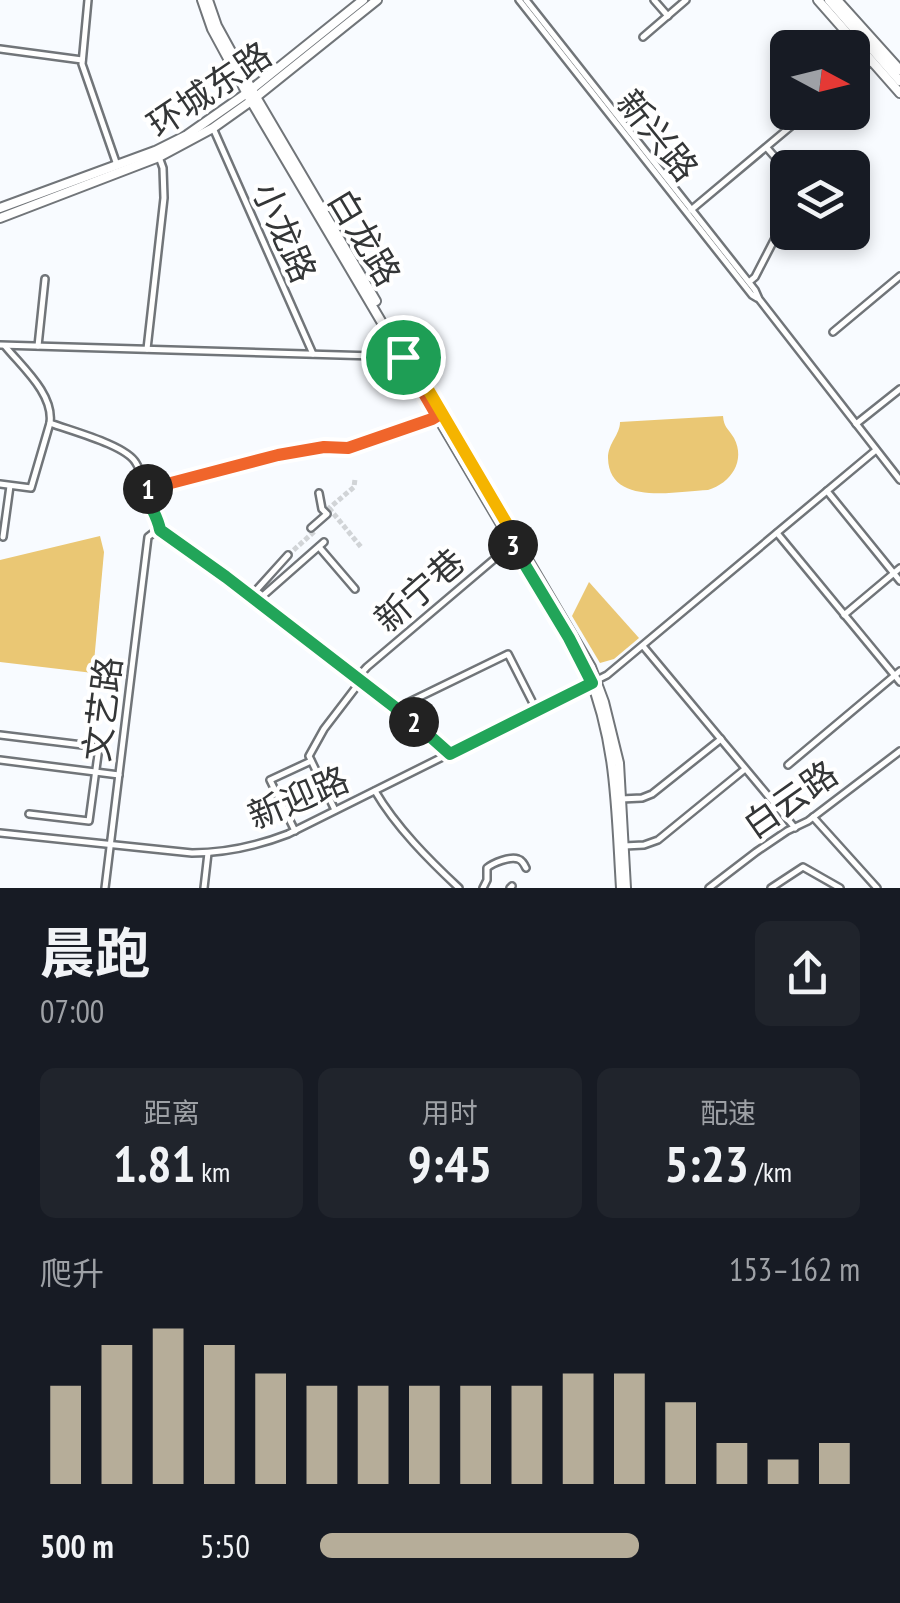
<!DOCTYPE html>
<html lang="zh">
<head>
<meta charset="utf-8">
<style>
	:root { --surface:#171b24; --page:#20242c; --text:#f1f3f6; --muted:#9ea1a6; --accent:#b6ad99 }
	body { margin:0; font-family:"PT Sans Narrow","Noto Sans SC",sans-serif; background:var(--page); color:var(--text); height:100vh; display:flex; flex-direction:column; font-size:38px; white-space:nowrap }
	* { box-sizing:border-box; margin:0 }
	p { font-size:32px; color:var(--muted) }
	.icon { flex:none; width:55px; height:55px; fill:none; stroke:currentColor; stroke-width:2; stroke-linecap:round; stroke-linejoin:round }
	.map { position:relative; height:888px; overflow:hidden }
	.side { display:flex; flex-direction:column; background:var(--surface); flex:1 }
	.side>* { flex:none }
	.needle { width:65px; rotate:97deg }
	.tools { position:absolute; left:770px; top:30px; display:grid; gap:20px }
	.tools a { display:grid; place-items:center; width:100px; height:100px; border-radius:15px; background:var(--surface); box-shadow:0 5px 15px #0003; font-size:50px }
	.pin { position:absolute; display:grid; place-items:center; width:85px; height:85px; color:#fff; margin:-42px; border:5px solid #fff; border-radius:50%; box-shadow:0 2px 10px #0007 }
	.km { position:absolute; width:50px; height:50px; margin:-25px; border-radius:50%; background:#222; color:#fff; font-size:28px; line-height:50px; text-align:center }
	.round { display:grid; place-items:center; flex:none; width:105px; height:105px; border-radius:15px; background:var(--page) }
	.summary { display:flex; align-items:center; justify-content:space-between; height:170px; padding:0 40px }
	h1 { font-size:55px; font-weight:700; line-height:75px }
	.stats { display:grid; grid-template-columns:repeat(3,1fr); gap:15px; height:170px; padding:10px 40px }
	.stats div { display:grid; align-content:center; border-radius:15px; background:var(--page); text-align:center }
	.stats b { font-size:50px; font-weight:700 }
	.stats small { font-size:28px; font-weight:400 }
	.stats p { font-size:28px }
	.chart { height:280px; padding:20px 40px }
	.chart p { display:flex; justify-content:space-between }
	.chart svg { width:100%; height:180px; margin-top:10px; stroke:var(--accent); stroke-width:6 }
	ul { padding:0 40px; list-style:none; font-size:32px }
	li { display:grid; grid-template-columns:160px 120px 1fr; align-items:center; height:75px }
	li i { height:25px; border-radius:12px; background:var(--accent) }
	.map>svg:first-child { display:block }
	.green { fill:#eac774 }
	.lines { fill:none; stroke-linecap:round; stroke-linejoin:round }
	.minor-tunnel { stroke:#d1d4d7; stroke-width:5; stroke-dasharray:5 2.5; stroke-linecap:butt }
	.minor-casing { stroke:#717579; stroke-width:10 }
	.major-casing { stroke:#717579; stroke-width:12 }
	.minor { stroke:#fff; stroke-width:5 }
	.major { stroke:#fff; stroke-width:8 }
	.split-1-casing { stroke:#fff; stroke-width:20 }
	.split-2-casing { stroke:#fff; stroke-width:20 }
	.split-3-casing { stroke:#fff; stroke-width:20 }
	.split-4-casing { stroke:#fff; stroke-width:20 }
	.split-1 { stroke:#f0652b; stroke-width:12 }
	.split-2 { stroke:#22a559; stroke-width:12 }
	.split-3 { stroke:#22a559; stroke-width:12 }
	.split-4 { stroke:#f5b400; stroke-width:12 }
	.labels { text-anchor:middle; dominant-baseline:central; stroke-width:8; stroke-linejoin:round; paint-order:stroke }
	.street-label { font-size:35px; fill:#343637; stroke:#fff }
</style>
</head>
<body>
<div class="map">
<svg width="900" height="888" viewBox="0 0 900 888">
	<rect width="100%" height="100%" fill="#f8fbff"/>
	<g class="green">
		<path d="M723,416C724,428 728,428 734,438C746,461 731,483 708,490C677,491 609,507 608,458C608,443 620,435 620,422Z"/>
		<path d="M100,536L104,552L93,673L0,662V560Z"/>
		<path d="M589,582L639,638L614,659L600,663L572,616Z"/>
	</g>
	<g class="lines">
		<g class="minor-tunnel">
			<path d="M329,508L361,547"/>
			<path d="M327,510L354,487L355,479"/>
			<path d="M288,555L315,531"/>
		</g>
		<defs>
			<g id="minor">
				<path d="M88,0L82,64L117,165"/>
				<path d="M519,0L752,295L757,298"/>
				<path d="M526,0L755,290L759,299L900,480"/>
				<path d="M654,0L668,16"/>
				<path d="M643,37L686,0"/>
				<path d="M0,49L82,60"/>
				<path d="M852,77L871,62"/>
				<path d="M213,128L313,354"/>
				<path d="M767,148L788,172"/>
				<path d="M691,210L808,112"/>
				<path d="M749,282L755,277L788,213"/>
				<path d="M833,332L900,276"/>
				<path d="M0,345L409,357"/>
				<path d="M5,346C22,367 54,394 50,423C71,431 126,445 136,463C142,472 142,484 145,494C149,507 157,517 159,530"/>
				<path d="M38,346L45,279"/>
				<path d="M147,349L164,198L163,168L159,157"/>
				<path d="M856,424L900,389"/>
				<path d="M0,484L31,488L50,423"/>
				<path d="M144,490L278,455L324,447H348L409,427L437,416"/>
				<path d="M827,491L900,581"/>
				<path d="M311,528L327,514L322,509L319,493"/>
				<path d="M777,533L900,682"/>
				<path d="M3,537L10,486"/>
				<path d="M319,547L355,589"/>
				<path d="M251,596L288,555"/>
				<path d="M257,601L324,542"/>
				<path d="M844,615L900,568"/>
				<path d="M643,646L795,828"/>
				<path d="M356,679L367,667L512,544"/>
				<path d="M397,708L508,654L537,711"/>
				<path d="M0,735L99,747L89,821L29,814"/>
				<path d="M0,760L119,775"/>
				<path d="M788,765L900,671"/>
				<path d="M375,791C396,827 429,860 459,888"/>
				<path d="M621,799L642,798L652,794L721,739"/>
				<path d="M335,810L309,756L324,729L360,682"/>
				<path d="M813,817L877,888"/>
				<path d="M295,831L270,780L311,761"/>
				<path d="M0,833L192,853C226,853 257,846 288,834L607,675L876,450"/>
				<path d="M624,846L644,845L658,840L745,769"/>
				<path d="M105,888L148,537L157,530L165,532L227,577L396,708L450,754"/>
				<path d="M204,888L208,853"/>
				<path d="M483,888L487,880V868C493,863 510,856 518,859C522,860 524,864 526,868"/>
				<path d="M510,888L512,886"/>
				<path d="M709,888L756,852L787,831L808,821L900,751"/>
				<path d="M771,888L803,867L840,888"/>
			</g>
			<g id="major">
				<path d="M202,0L212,29L251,101L587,670C617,744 616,810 621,888"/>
				<path d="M208,0L217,26L256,97L376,301"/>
				<path d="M818,0L900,93"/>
				<path d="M829,0L900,81"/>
				<path d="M837,0L900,70"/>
				<path d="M0,208L155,151L187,135L247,93L363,0"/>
				<path d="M0,218L159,157L213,128L251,101L377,0"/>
				<path d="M424,383L591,667L604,702L619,763L626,888"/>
			</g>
		</defs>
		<use href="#minor" class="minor-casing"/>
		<use href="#major" class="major-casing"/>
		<use href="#minor" class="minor"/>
		<use href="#major" class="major"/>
	</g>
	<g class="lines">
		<defs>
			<path id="split-1" d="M148,489L278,455L324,447L348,448L432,419L437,416L403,357"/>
			<path id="split-2" d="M148,489L144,490C148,504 158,516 160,530L226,577L414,722"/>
			<path id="split-3" d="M414,722L450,754L592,683L569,638L513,545"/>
			<path id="split-4" d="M403,357H409L517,541L513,545"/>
		</defs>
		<use href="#split-1" class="split-1-casing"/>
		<use href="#split-2" class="split-2-casing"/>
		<use href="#split-3" class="split-3-casing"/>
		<use href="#split-4" class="split-4-casing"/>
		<use href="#split-1" class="split-1"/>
		<use href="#split-2" class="split-2"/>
		<use href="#split-3" class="split-3"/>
		<use href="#split-4" class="split-4"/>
	</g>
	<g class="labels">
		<g class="street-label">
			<text transform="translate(209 89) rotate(-34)">环城东路</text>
			<text transform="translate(658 135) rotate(51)">新兴路</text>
			<text transform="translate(285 232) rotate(66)">小龙路</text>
			<text transform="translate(365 237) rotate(59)">白龙路</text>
			<text transform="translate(419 590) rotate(-41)">新宁巷</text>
			<text transform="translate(102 709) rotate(-83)">文艺路</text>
			<text transform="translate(298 797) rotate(-23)">新迎路</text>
			<text transform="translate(790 799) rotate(-35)">白云路</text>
		</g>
	</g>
</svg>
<div class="tools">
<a><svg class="needle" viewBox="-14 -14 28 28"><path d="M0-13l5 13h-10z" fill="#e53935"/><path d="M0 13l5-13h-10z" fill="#9ea1a6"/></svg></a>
<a><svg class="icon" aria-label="layers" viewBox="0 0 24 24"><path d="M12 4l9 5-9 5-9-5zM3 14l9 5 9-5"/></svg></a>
</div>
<div class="pin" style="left:403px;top:357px;background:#1e9e55"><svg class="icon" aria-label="arrive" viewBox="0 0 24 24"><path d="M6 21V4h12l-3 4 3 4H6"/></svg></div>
<b class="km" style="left:148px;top:489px">1</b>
<b class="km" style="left:414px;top:722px">2</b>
<b class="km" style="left:513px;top:545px">3</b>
</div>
<section class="side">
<div class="summary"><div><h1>晨跑</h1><p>07:00</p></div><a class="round"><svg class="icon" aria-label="share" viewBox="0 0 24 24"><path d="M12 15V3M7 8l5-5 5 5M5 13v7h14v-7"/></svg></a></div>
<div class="stats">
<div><p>距离</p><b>1.81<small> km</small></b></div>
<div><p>用时</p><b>9:45</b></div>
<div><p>配速</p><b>5:23<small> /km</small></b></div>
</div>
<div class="chart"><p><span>爬升</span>153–162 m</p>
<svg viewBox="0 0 160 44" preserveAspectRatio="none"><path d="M5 44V20M15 44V10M25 44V6M35 44V10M45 44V17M55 44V20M65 44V20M75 44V20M85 44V20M95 44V20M105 44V17M115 44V17M125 44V24M135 44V34M145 44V38M155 44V34"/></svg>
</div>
<ul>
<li><b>500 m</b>5:50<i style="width:59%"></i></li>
</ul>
</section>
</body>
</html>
